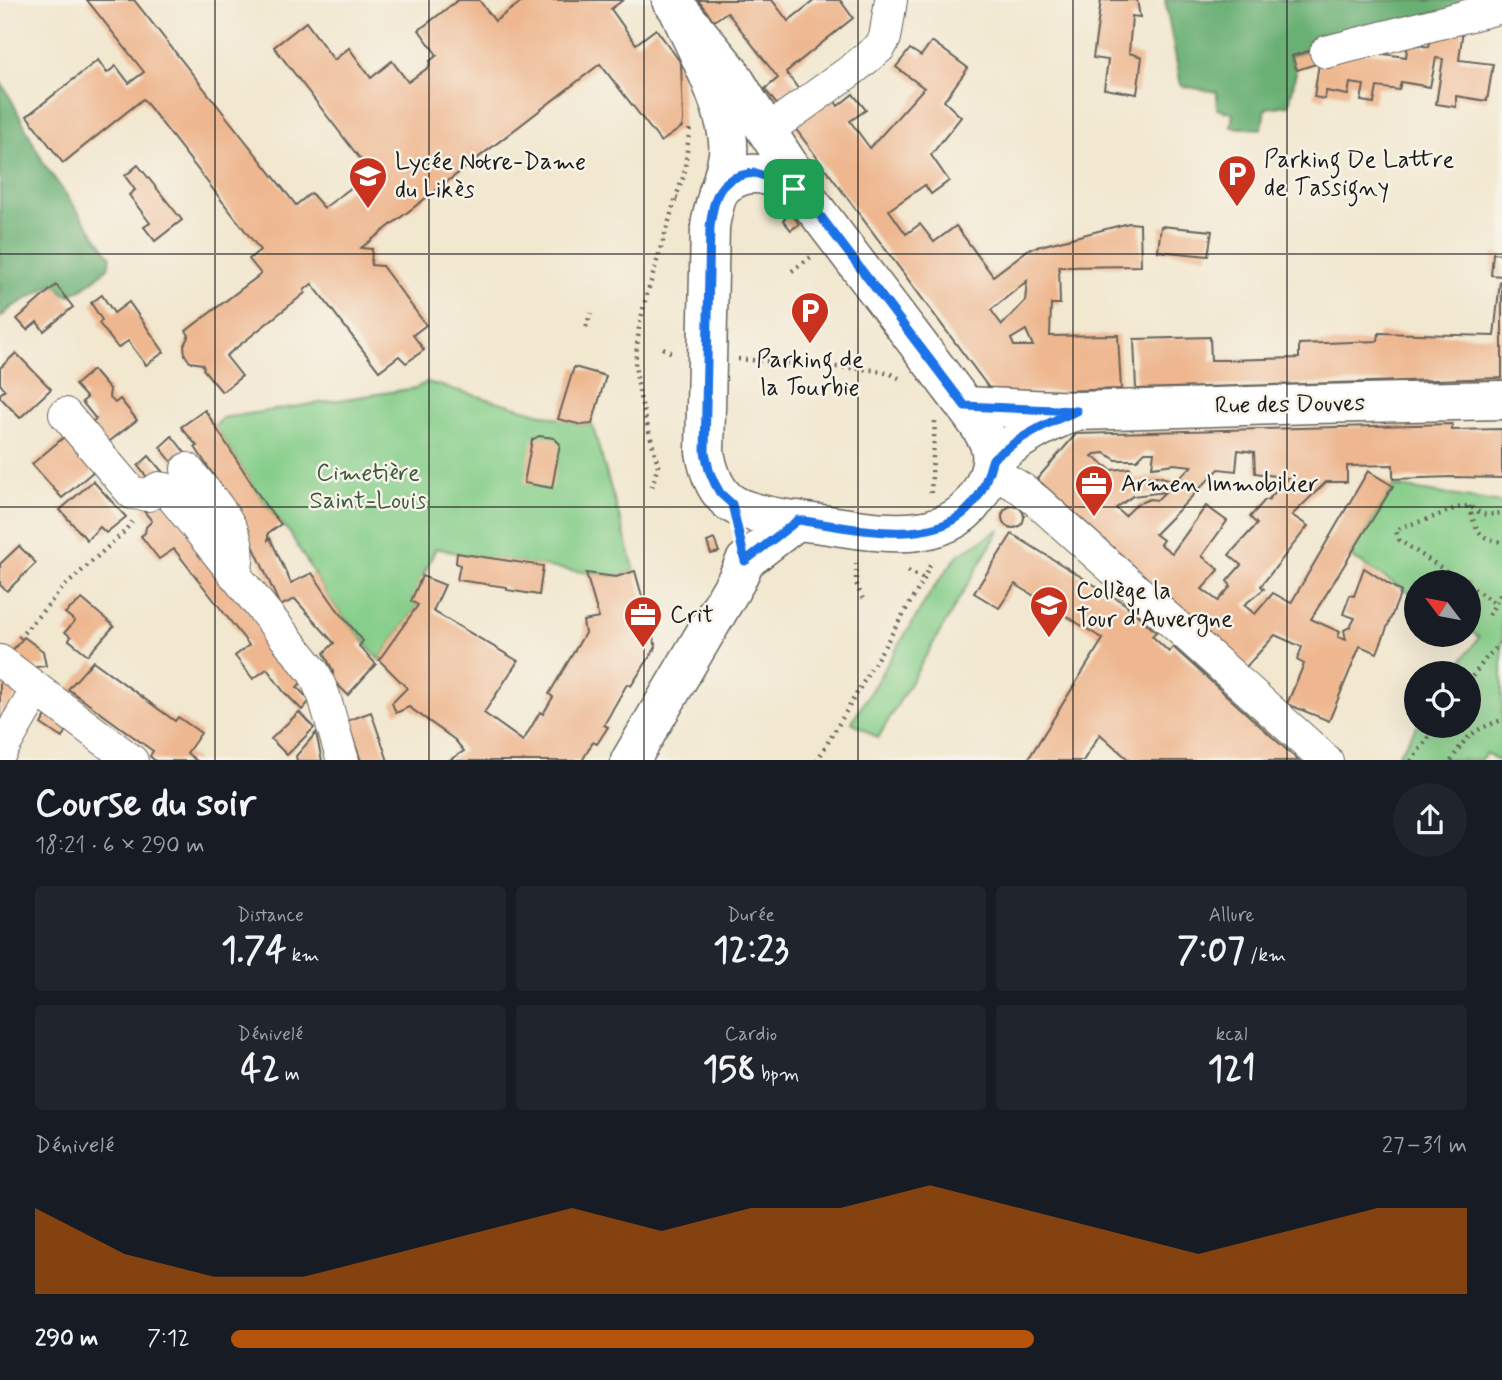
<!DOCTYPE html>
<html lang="fr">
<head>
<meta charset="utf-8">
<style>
	:root { --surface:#171b24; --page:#20242c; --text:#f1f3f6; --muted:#9ea1a6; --accent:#b45309 }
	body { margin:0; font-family:Mynerve,sans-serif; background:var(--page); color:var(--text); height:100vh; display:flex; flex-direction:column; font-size:26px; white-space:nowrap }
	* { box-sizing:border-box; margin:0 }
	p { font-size:23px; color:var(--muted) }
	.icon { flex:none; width:38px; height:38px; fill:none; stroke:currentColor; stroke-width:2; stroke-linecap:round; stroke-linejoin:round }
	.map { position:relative; height:760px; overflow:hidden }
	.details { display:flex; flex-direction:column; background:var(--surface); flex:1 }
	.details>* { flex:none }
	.needle { width:46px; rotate:302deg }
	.controls { position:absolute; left:1404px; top:570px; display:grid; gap:14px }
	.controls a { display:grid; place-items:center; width:77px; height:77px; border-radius:50%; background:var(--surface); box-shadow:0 7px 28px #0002; font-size:35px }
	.pin { position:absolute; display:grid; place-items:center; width:60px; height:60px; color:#fff; margin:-30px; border-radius:14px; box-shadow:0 4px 10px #0006 }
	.round { display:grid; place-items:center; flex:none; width:74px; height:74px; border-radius:37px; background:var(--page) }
	.headline { display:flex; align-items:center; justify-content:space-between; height:119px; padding:0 35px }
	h1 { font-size:38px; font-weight:700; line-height:52px }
	.metrics { display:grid; grid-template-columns:repeat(3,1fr); gap:10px; height:119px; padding:7px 35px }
	.metrics div { display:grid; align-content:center; border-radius:7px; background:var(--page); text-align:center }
	.metrics b { font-size:35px; font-weight:700 }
	.metrics small { font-size:19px; font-weight:400 }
	.metrics p { font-size:19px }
	.chart { height:196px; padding:14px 35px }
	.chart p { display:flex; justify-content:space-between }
	.chart svg { width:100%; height:126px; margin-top:7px; fill:var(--accent); opacity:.7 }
	ul { padding:0 35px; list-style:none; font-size:23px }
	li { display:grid; grid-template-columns:112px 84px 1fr; align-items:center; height:52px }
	li i { height:18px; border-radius:9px; background:var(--accent) }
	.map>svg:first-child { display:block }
	.green { fill:#84cd88; stroke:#507452; stroke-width:2 }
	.forest { fill:#6bb074; stroke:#446648; stroke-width:2 }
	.building { fill:#eeb790; fill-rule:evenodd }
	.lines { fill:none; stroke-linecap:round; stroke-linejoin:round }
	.street-casing { stroke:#67635b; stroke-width:34 }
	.secondary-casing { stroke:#67635b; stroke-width:41 }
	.path { stroke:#67635b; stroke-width:4.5; stroke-dasharray:2 5; stroke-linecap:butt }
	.street { stroke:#fff; stroke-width:32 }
	.secondary { stroke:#fff; stroke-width:38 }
	.route-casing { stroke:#fff; stroke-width:14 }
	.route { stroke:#1a73e8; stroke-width:9 }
	.grid { fill:none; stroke:#1c1c1c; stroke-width:2; stroke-opacity:0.55 }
	.labels { text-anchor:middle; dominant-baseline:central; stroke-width:5; stroke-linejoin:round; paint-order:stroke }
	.poi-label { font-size:24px; fill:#1c1c1c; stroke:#f7f3e8; text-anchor:start }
	.street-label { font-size:24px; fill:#1c1c1c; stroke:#f7f3e8 }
	.park-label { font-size:24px; fill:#405a42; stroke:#f7f3e8 }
</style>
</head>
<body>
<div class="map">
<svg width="1502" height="761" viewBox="0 0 1502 761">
	<rect width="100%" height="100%" fill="#f7f3e8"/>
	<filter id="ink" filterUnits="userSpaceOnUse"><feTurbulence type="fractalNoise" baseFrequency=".0143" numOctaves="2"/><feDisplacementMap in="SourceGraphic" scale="14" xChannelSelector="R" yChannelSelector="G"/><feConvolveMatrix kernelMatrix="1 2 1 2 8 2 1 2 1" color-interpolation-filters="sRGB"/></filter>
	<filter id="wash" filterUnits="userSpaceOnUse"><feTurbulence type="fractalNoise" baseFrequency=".00686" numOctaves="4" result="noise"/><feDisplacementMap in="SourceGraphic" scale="28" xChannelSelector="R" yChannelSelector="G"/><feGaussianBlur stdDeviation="1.57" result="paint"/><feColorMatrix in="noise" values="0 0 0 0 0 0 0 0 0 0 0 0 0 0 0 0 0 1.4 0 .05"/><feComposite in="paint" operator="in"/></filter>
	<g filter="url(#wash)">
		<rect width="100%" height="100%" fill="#f2e7cf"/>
		<g class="green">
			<path d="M427,382L582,425L592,424L635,571L616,577L465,555L436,548L412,600L418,605L379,660L336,608L321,586L290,533L266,506L215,426L222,418L416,388Z"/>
			<path d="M1393,486L1502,503V760H1496L1487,753L1480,760H1395L1417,726H1468V674H1452L1479,637L1468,630V583H1416V597L1350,556Z"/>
			<path d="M1000,529L878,738L852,722L934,587L958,555Z"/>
		</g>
		<g class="forest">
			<path d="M1165,0H1502L1323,44L1290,56L1296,72L1289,105L1266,108L1261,129L1231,127L1233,113L1217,109V92L1181,86Z"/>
			<path d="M0,81L11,99L44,164L111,257L108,268L85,287L68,296L54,284L12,307L0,318Z"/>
		</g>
		<g id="blocks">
			<g class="building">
				<path d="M87,0H134L296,205L311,193L324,208L371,173L274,47L306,22L334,60L349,48L371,78L392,61L408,82L429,67L430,61L437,55L419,30L458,0H479L495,21L524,0H623L611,9L636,44L656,29L681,63L683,120L682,127L661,142L600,64L361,248L372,249L371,265L382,266L426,325L413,335L424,350L406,363L399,356L379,371L312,284L304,290L305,293L226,356L242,376L222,392L203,369L204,367L202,364L190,362L185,355L184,345L189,335L186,331L261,274L249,259L260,250L143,99L63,163L27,116L98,60L107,73L116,66L129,83L144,72Z"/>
				<path d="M698,0H772L788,21L815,0H840L853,18L786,72L802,94L781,110L765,89L778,78L727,12L714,21Z"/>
				<path d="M1101,0H1137L1140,17L1132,16L1129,53L1142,57L1137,94L1104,89L1108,60L1093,58Z"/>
				<path d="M1463,29L1459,60L1493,64L1487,101L1456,96V107L1436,104L1443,59L1436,58L1430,87L1401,82L1399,90L1377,87L1374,103L1361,101L1364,85L1350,83L1348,95L1326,91L1325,99L1314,97L1319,63L1370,52L1406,57L1408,43L1429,47L1433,30Z"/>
				<path d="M931,42H933L968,68L944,101L961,117L931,155L949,181L931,194L925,185L889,210L906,234L920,224L934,242L956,226L993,276L1029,249L1129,223L1140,224L1141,266L1059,267L1060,304H1051L1050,336L1118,335L1121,389L1001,393L989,388L792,124L831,95L838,106L853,94L866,110L850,121L870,148L924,88L896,67L910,49L921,56ZM1027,281L1025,301L1002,325L991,310ZM1026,330L1033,346H1014L1011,339Z"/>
				<path d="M1322,47L1319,63L1297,70L1292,56Z"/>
				<path d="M138,165L182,220L155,241L144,227L150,223L129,195L135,190L125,176Z"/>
				<path d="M791,213L799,224L791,230L783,220Z"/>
				<path d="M1161,226L1212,231L1208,256L1158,251Z"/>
				<path d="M1493,253L1502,254V276L1491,275Z"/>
				<path d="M1500,281H1502V378L1136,389L1134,339L1210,337L1211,360H1228L1299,358V344L1378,341L1379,333L1494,336Z"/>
				<path d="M56,285L73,307L44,331L37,322L27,330L17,319Z"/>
				<path d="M102,295L114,313L129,302L164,352L146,365L128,341L118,348L99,323L102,320L91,303Z"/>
				<path d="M16,353L51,389L20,418L0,397V394L5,390L0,384V368Z"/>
				<path d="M574,367L606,376L592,424L582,425L558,419Z"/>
				<path d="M93,370L110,390L109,397L115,403L120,399L137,420L102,447L86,426L96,419L82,402L87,398L75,385Z"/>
				<path d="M205,410L266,506L281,524L268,533V540L270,538L291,583L312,573L336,608L363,641L359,646L376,664L348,695L331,678L330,676L333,675V671L324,653L334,643L295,599L280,606L241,518L195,447L197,446L181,427Z"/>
				<path d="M1452,424V430L1502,429V478L1453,477L1393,479V465L1347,466V482H1326L1292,515L1308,526L1261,586L1264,589L1244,605L1255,614L1273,593L1291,603L1368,471L1393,486L1311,619L1340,632L1338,637L1346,640L1344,630L1350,627L1355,618L1343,614L1350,595L1354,596L1364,568L1401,592L1377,653L1360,646L1329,721L1287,704L1304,664L1297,660L1302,647L1275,635L1246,667L1037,479L1076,434ZM1238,450L1254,452L1255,473L1288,478L1268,500H1265L1250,517L1257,524L1229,555L1241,565L1227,581L1231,586L1218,601L1202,589L1219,570L1202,556L1227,521L1206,506L1172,553L1160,544L1163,540L1155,534L1219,469L1236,471ZM1145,452H1154L1152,467L1174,464L1192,466L1176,481L1157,476L1131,479L1130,468L1111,470L1092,456L1095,454L1105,453L1116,460H1137ZM1165,492L1157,500L1150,499L1137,504L1125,516L1116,508L1133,496Z"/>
				<path d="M172,436L186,454L176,467L160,447Z"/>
				<path d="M539,436L554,438L560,444L552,488L524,483L532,440Z"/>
				<path d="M64,437L94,471L62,498L32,464Z"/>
				<path d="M149,456L166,476L154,486L138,466Z"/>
				<path d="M93,481L126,517L106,533L100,527L87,540L60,510Z"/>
				<path d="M159,495L302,682L297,687L310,701L302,710L284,692L267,669L253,679L235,656L249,645L174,549L159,559L141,536L145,533L146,527L152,521L142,509Z"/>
				<circle cx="1013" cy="517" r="11"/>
				<path d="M1012,534L1125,604L1156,632L1152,636L1169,652L1173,647L1299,761H1130L1100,734L1083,761H1027L1103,639L1015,584L999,608L974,593Z"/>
				<path d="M714,539L719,552L711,554L707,542Z"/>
				<path d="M19,546L36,563L7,591L0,585V564Z"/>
				<path d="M457,553L543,566L539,595L507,590V587L457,580L460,565L456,563Z"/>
				<path d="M635,571L656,647L631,686L627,684L604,725L608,727L597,744L593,742L582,761H448L464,751L455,740L409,707L396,713L392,703L407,688L379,660L418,605L411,601L422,576L445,585L433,611L518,661L484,713L523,741L540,712L543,714L553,697L549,694L585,633L583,621L599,618L586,573L616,577Z"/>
				<path d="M82,599L114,626L88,655L69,640L71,637L65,632L75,621L65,613Z"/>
				<path d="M24,637L43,651L46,666L28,668L9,654Z"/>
				<path d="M93,661L175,721L178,717L201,733L187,753L197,761H155L150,756L153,751L68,689Z"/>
				<path d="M0,673L20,688L0,724Z"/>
				<path d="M50,709L70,724L62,738L41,724Z"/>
				<path d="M299,712L314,728L287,755L271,739Z"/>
				<path d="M371,712L388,761H361L347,721Z"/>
				<path d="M316,733L322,761H297L296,756Z"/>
			</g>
		</g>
	</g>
	<g filter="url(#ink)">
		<use href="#blocks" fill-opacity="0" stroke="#67635b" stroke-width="2"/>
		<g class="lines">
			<defs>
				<g id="street">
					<path d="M1326,52L1502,7"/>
					<path d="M767,131L853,69L880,47L885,38L891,0"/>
					<path d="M65,414L132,493L148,495L159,488L166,489L314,673L324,696L343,761"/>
					<path d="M187,469C201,487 232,520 236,542C239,553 237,563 235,575"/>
					<path d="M990,470L1022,489L1037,501L1327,761"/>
					<path d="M0,661L132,761"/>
					<path d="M0,753L37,689"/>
				</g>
				<g id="secondary">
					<path d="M671,0L730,72L750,105L796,176L806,197L965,406C986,435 1002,450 983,487C951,552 871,530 814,523C792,520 749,515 731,503C714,491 708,470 705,452L710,227C713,202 725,179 728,154C732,115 695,47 679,11"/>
					<path d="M718,192C746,160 777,176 806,197"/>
					<path d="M965,406L1078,411L1315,404L1502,400"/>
					<path d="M993,459C1020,438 1040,426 1072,413"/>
					<path d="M630,761L736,581L745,561L798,520"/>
				</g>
			</defs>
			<use href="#street" class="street-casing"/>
			<use href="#secondary" class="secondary-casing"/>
			<g class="path">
				<path d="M678,198L676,197L684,175L690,126"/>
				<path d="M792,271L811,257"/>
				<path d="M586,327L591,313"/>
				<path d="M663,348L674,354"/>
				<path d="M738,359L873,370L891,374L899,378"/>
				<path d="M652,487L658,465L640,397L635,365L639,328L644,305L676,197"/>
				<path d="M931,493L935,421"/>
				<path d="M1469,506C1472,516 1475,531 1485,537C1490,540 1497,540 1502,543"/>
				<path d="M856,563V583L864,602"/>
				<path d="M908,571L924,579"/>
				<path d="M1464,583L1399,540L1396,531C1403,525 1413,524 1422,521C1440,516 1451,507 1470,506C1485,517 1484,515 1502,513"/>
				<path d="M1468,585L1495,603"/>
				<path d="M1489,615L1502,592"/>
				<path d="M19,638L63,588L123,533L132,522"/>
				<path d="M1468,682L1487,657L1502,642"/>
				<path d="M817,761L924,579L932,561"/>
				<path d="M1411,761L1437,726"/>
				<path d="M1451,761C1467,734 1474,730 1502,720"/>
			</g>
			<use href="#street" class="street"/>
			<use href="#secondary" class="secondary"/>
		</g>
	</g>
	<g class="lines" filter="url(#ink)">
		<defs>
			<path id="route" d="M755,173L783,182L806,197L965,406L1077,411C1051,421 1028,432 1006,449C1002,452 996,455 993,459C991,463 990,470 988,474C984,488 977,501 966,511C926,548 847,527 798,520L745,561L732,504L720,493L715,484L709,470L705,452L710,227C714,195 719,176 755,173Z"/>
		</defs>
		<use href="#route" class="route-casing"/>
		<use href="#route" class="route"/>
	</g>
	<path class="grid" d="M215,0V761M429,0V761M644,0V761M858,0V761M1073,0V761M1287,0V761M0,254H1502M0,507H1502"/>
	<defs>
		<symbol id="parking-pin" viewBox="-11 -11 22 30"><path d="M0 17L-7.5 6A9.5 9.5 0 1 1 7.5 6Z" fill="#c8321e" stroke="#f7f3e8"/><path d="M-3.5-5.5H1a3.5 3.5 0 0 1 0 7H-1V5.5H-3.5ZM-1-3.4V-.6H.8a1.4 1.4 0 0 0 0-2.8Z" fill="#fff"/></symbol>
		<symbol id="school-pin" viewBox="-11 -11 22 30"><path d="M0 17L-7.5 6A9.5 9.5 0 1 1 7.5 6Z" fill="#c8321e" stroke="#f7f3e8"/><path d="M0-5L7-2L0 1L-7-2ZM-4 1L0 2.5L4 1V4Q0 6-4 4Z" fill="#fff"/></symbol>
		<symbol id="office-pin" viewBox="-11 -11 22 30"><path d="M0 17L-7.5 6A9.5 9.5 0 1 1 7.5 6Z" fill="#c8321e" stroke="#f7f3e8"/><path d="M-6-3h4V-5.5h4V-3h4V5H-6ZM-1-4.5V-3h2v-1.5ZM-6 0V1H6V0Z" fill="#fff"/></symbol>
	</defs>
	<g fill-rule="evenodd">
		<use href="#parking-pin" x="1215" y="152" width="44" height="60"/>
		<use href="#school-pin" x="346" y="154" width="44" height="60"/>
		<use href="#parking-pin" x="788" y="289" width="44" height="60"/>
		<use href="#office-pin" x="1072" y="462" width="44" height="60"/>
		<use href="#school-pin" x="1027" y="583" width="44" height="60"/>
		<use href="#office-pin" x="621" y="593" width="44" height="60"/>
	</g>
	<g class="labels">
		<g class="poi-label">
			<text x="1264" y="160">Parking De Lattre<tspan x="1264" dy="28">de Tassigny</tspan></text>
			<text x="395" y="162">Lycée Notre-Dame<tspan x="395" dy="28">du Likès</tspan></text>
			<text x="810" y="360" text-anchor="middle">Parking de<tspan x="810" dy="28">la Tourbie</tspan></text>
			<text x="1121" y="484">Armen Immobilier</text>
			<text x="1076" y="591">Collège la<tspan x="1076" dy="28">Tour d'Auvergne</tspan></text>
			<text x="670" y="615">Crit</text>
		</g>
		<g class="street-label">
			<text transform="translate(1290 405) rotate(-1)">Rue des Douves</text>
		</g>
		<g class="park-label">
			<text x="368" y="473">Cimetière<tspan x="368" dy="28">Saint-Louis</tspan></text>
		</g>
	</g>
</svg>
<div class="controls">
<a><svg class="needle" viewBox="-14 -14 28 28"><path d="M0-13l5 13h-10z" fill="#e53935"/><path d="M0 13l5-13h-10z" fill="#9ea1a6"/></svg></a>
<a><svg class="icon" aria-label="locate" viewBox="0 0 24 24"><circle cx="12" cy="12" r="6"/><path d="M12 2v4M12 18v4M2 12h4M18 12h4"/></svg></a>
</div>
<div class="pin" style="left:794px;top:189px;background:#1e9e55"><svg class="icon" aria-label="arrive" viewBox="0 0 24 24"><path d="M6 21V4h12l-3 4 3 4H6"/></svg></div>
</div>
<section class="details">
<div class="headline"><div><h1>Course du soir</h1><p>18:21 · 6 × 290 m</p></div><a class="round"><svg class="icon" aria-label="share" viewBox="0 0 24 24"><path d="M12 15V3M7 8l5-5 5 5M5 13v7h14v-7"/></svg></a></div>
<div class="metrics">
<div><p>Distance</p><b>1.74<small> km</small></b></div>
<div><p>Durée</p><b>12:23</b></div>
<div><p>Allure</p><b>7:07<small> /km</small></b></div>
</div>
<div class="metrics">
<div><p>Dénivelé</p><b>42<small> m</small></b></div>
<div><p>Cardio</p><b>158<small> bpm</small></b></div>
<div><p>kcal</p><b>121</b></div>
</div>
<div class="chart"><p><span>Dénivelé</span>27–31 m</p>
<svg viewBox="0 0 160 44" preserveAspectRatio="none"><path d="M0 44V14L10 30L20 38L30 38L40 30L50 22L60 14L70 22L80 14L90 14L100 6L110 14L120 22L130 30L140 22L150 14L160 14V44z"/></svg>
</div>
<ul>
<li><b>290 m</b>7:12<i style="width:65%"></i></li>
</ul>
</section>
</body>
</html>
